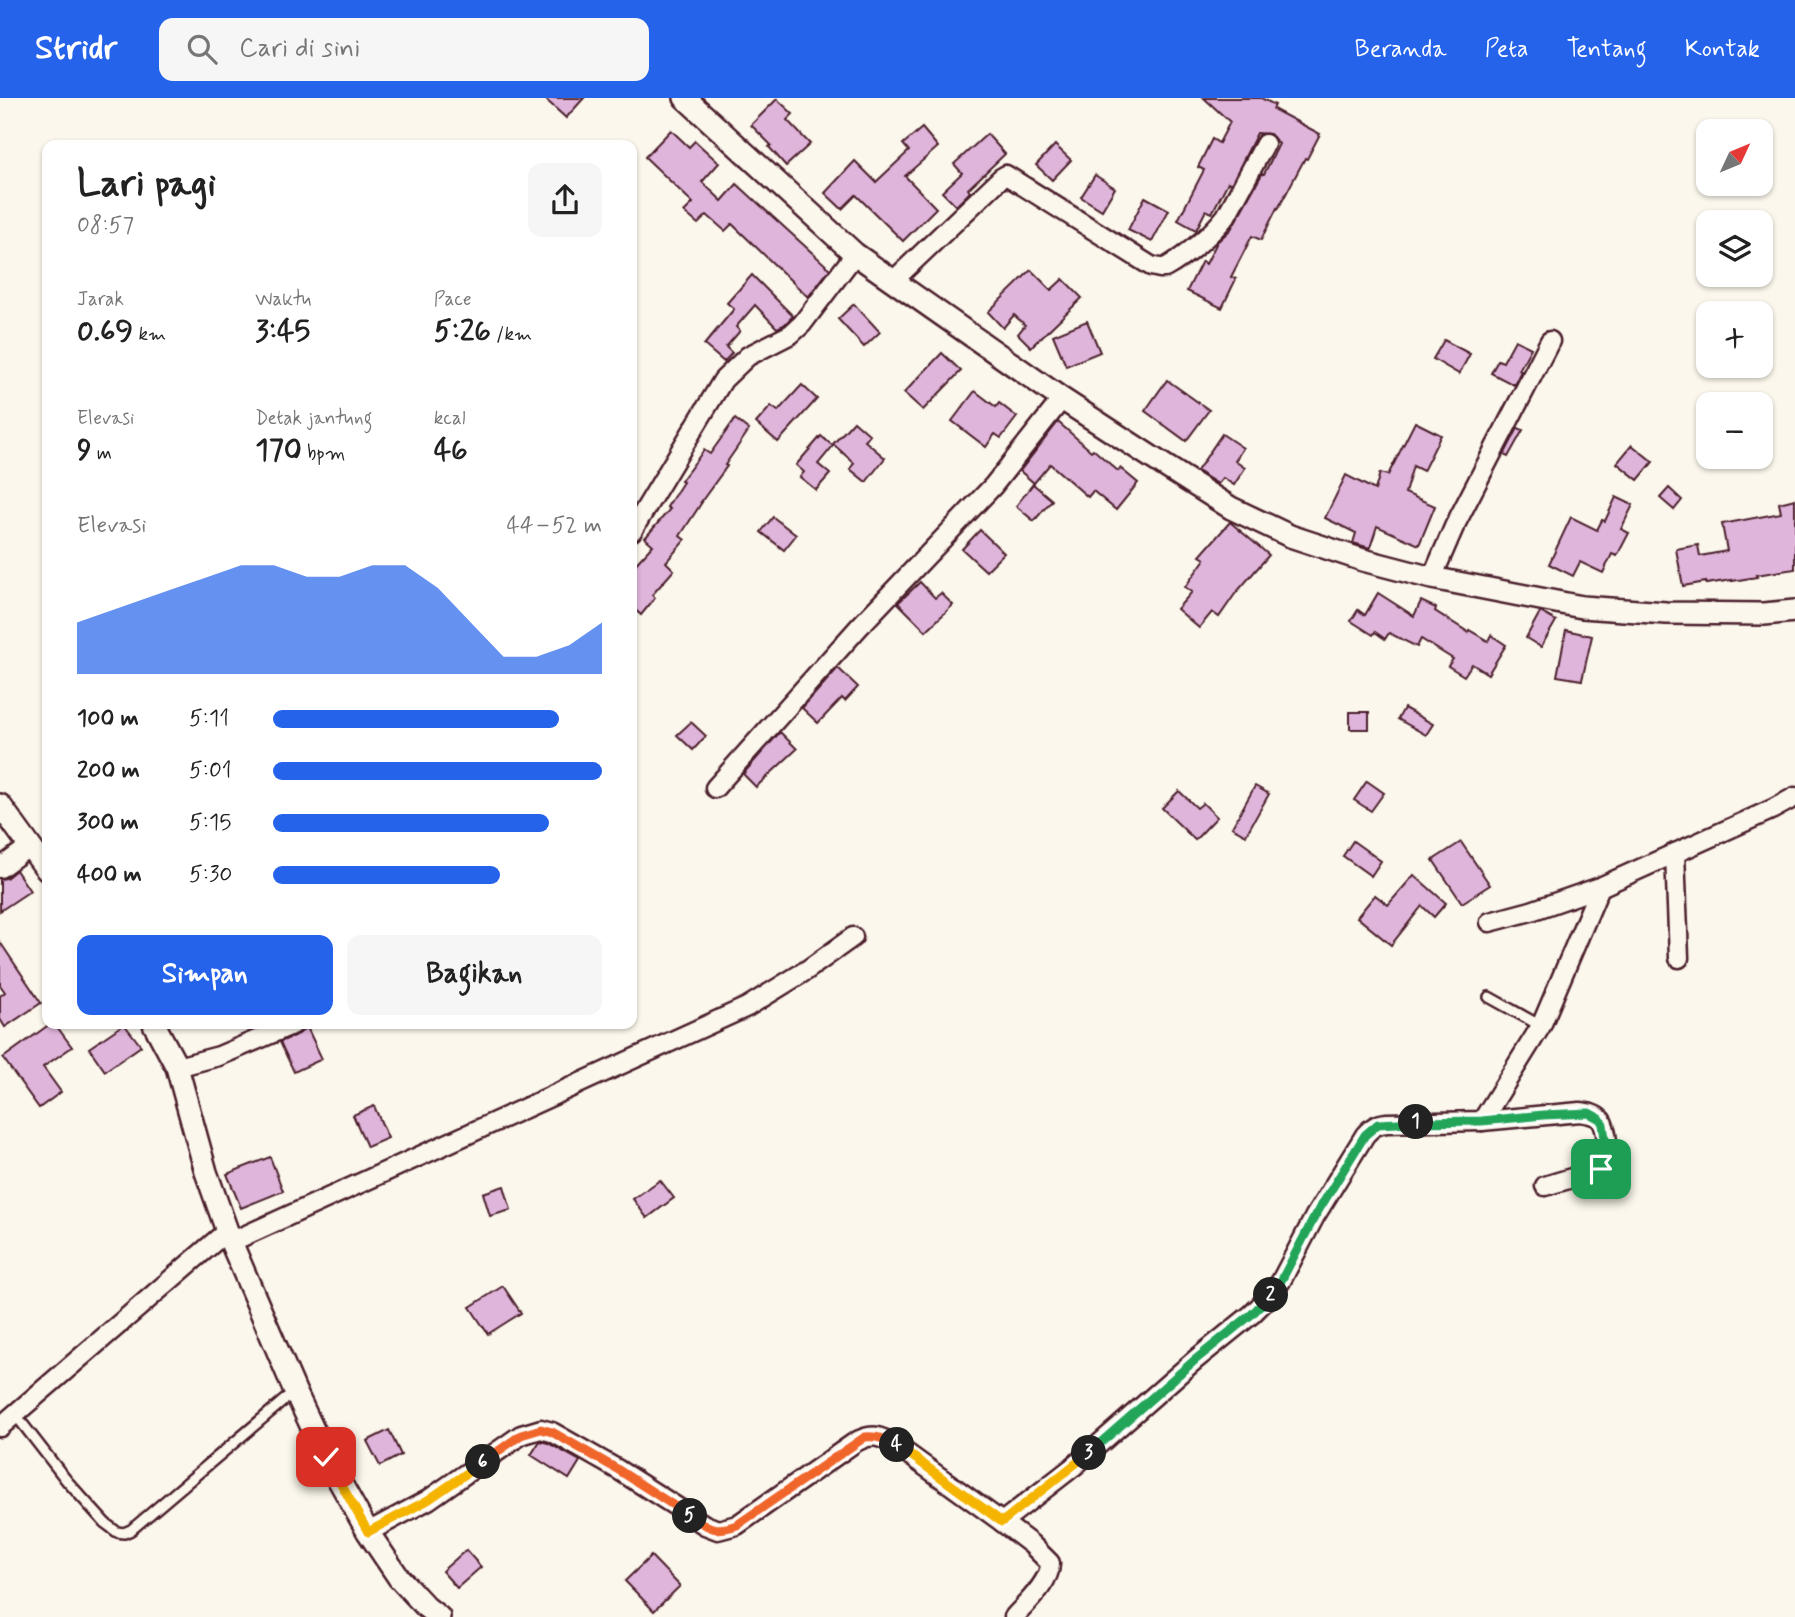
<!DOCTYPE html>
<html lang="id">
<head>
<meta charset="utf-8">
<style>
	:root { --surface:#fff; --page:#f6f6f6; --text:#222; --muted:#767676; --accent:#2563eb }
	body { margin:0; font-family:Mynerve,sans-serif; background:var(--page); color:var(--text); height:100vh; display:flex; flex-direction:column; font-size:26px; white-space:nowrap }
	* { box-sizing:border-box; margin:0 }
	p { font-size:23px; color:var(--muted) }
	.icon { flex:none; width:38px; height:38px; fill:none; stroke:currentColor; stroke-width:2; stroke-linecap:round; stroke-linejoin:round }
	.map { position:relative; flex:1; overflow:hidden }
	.sheet { position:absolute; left:42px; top:42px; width:595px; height:889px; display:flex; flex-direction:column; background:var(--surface); border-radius:14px; box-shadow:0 2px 5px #0004 }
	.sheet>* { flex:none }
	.needle { width:46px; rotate:46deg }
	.controls { position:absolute; left:1696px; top:21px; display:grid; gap:14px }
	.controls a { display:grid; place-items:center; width:77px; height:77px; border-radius:14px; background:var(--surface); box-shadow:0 2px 5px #0004; font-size:35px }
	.pin { position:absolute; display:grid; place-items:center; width:60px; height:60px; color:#fff; margin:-30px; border-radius:14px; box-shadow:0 4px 10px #0006 }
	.km { position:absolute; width:35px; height:35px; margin:-18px; border-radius:50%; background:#222; color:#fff; font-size:19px; line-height:35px; text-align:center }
	.round { display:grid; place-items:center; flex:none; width:74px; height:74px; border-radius:14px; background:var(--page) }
	.overview { display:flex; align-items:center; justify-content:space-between; height:119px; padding:0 35px }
	h1 { font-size:38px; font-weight:800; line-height:52px }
	.stats { display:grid; grid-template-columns:repeat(3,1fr); gap:10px; height:119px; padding:7px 35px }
	.stats div { display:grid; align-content:center }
	.stats b { font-size:30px; font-weight:800 }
	.stats small { font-size:19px; font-weight:400 }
	.stats p { font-size:19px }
	.chart { height:196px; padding:14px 35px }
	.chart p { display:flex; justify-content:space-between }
	.chart svg { width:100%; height:126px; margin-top:7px; fill:var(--accent); opacity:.7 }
	.action { display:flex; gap:14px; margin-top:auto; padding:14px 35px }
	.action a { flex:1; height:80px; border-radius:14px; background:var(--accent); color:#fff; font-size:28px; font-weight:800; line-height:80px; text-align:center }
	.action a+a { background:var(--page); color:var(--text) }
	ul { padding:0 35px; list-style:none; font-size:23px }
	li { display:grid; grid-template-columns:112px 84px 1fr; align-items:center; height:52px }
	li i { height:18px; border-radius:9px; background:var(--accent) }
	header { display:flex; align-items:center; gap:42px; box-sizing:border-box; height:98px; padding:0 35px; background:var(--accent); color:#fff }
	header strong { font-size:33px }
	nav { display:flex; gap:38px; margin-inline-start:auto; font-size:24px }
	.search { width:490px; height:63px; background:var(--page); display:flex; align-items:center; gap:18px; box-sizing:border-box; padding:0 24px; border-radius:14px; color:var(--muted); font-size:26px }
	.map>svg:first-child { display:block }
	.building { fill:#dfb5db; stroke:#4a1f2b; stroke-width:2 }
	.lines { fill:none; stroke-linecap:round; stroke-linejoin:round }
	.service-casing { stroke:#4a1f2b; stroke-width:14 }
	.minor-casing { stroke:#4a1f2b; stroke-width:23 }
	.tertiary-casing { stroke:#4a1f2b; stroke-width:26 }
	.service { stroke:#fbf7ec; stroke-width:9 }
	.minor { stroke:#fbf7ec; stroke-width:18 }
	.tertiary { stroke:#fbf7ec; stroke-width:21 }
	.split-1-casing { stroke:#fff; stroke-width:14 }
	.split-2-casing { stroke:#fff; stroke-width:14 }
	.split-3-casing { stroke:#fff; stroke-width:14 }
	.split-4-casing { stroke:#fff; stroke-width:14 }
	.split-5-casing { stroke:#fff; stroke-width:14 }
	.split-6-casing { stroke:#fff; stroke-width:14 }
	.split-7-casing { stroke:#fff; stroke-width:14 }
	.split-1 { stroke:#22a559; stroke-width:9 }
	.split-2 { stroke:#22a559; stroke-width:9 }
	.split-3 { stroke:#22a559; stroke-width:9 }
	.split-4 { stroke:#f5b400; stroke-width:9 }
	.split-5 { stroke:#f0652b; stroke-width:9 }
	.split-6 { stroke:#f0652b; stroke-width:9 }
	.split-7 { stroke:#f5b400; stroke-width:9 }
</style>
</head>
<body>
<header>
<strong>Stridr</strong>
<div class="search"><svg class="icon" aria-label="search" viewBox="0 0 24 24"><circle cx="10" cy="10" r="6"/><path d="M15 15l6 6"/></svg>Cari di sini</div>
<nav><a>Beranda</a><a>Peta</a><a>Tentang</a><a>Kontak</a></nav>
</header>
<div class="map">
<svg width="1795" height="1519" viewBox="0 0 1795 1519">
	<rect width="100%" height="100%" fill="#fbf7ec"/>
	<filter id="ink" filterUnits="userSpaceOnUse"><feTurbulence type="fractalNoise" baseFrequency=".0143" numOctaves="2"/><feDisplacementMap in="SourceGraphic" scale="14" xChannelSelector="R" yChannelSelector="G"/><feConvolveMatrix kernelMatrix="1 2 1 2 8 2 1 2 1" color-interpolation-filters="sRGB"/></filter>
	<g filter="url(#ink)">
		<g class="building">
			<path d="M544,0H584L566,20Z"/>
			<path d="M1204,0H1261L1275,7L1273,11L1320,36L1307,61L1305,60L1278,111L1277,110L1261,142L1252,138L1231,179L1236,181L1222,210L1187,193L1202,163L1206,166L1217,144L1231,131L1262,76H1264L1279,46L1270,36L1257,35L1231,86L1228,84L1212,115L1206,112L1196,132L1178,122L1204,72L1198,69L1212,41L1219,45L1230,24Z"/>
			<path d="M777,1L793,16L787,22L810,46L786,68L769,49L771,47L751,27Z"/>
			<path d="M922,30L938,49L905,78L936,110L903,143L856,97L842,111L825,95L855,63L876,84L909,53L903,46Z"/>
			<path d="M671,32L689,49L695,43L719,65L702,84L722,103L737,86L830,171L808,199L732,126L725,133L707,117L698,126L684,114L693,105L645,59Z"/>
			<path d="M987,36L1005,56L968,91L970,94L956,108L942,94L962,75L954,66Z"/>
			<path d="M1055,47L1071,62L1052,82L1036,67Z"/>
			<path d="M1095,77L1115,90L1102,112L1081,99Z"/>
			<path d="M1145,99L1169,112L1152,144L1128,132Z"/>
			<path d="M1031,172L1051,192L1063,181L1082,200L1031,249L1018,236L1025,227L1014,217L1003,230L988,214Z"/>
			<path d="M752,177L793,218L784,227L777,230L755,207L736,229L740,233L726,249L732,255L724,264L704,247L734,211L727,205Z"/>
			<path d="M854,206L880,234L864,249L838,221Z"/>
			<path d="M1087,223L1100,254L1066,268L1053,237Z"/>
			<path d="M1444,242L1470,256L1459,276L1433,261Z"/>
			<path d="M1515,242L1531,250L1519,272L1521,273L1514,287L1491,275L1498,262L1503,264Z"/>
			<path d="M942,255L961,273L923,312L904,295Z"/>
			<path d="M1167,282L1209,312L1186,343L1145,313Z"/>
			<path d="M802,287L817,301L778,344L756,325L771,308L778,313Z"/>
			<path d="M975,293L996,309L999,305L1017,319L1001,340L995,336L986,349L952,323Z"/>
			<path d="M735,321L749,332L725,367L727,368L701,404H702L680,438L685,442L666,464L674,472L652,497L655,500L641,517L632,509V470L653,447L645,440L670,411L667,409L683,384L681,383L704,352L710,356Z"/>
			<path d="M854,323L870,337L865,343L885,360L866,384L850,371L854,365L833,346Z"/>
			<path d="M1058,324L1091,353L1093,351L1118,373L1120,370L1138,385L1116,412L1093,393L1088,399L1050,366L1034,385L1020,373Z"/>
			<path d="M1415,324L1441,337L1423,373L1413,368L1405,395L1435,408L1419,447L1377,428L1370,450L1353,445L1356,435L1325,420L1346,377L1375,392L1380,375L1388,377Z"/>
			<path d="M1518,330L1523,332L1508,359L1504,357Z"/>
			<path d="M1222,336L1243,350L1235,363L1245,370L1234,387L1223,380L1218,386L1197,373Z"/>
			<path d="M821,338L833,348L818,366L830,376L816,392L800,379L804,374L796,367Z"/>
			<path d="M1632,347L1653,364L1638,382L1617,365Z"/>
			<path d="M1033,386L1052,402L1034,423L1016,408Z"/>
			<path d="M1669,390L1682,402L1674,412L1660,400Z"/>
			<path d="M1616,399L1633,407L1621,431L1629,435L1617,458L1612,456L1603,475L1580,464L1573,478L1549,466L1571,419L1597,432L1602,422L1605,423Z"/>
			<path d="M1795,401V471L1756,477L1757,479L1732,483V482L1706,486V484L1683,488L1676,451L1698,447L1700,458L1727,453L1722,426L1781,415L1779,405Z"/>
			<path d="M773,419L796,437L784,452L761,434Z"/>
			<path d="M1230,424L1269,457L1235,496L1219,519L1212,514L1199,530L1177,511L1192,494L1185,489L1205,461L1200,458Z"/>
			<path d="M980,432L1004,455L986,473L962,451Z"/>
			<path d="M920,484L935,500L941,495L953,507L926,533L898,505Z"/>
			<path d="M1378,495L1414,518L1421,503L1436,510L1435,513L1468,534L1469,532L1488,543L1491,537L1506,547L1488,576L1472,566L1464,578L1448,568L1453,561L1421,541L1417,549L1389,535L1385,541L1375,534L1373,537L1351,523L1358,512L1365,517Z"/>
			<path d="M1540,514L1556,523L1541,549L1526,540Z"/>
			<path d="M1566,532L1592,538L1582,582L1557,578Z"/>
			<path d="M838,570L858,589L845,603L842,600L818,625L802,610Z"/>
			<path d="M1404,610L1433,626L1426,637L1398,621Z"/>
			<rect x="1350" y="614" width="19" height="17"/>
			<path d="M691,624L706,638L693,652L677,637Z"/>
			<path d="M780,634L797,651L756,689L743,676Z"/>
			<path d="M1367,683L1384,695L1371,713L1354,702Z"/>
			<path d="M1255,688L1269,696L1246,737L1232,729Z"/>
			<path d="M1179,693L1197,710L1203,705L1217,719L1195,742L1162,710Z"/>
			<path d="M1353,743L1381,763L1371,778L1343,758Z"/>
			<path d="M1461,744L1490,787L1462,805L1433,762Z"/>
			<path d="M16,772L30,793L0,813V781L6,780Z"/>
			<path d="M1414,777L1446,805L1434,819L1422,808L1391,847L1357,819L1375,797L1388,807Z"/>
			<path d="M0,844L41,905L5,929L0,921V898L5,894L0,887Z"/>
			<path d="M50,926H55L72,949L43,969L61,994L39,1010L3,960Z"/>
			<path d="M124,926L141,948L105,973L89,950Z"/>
			<path d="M305,927H306L322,961L294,974L280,944L299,936L303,932Z"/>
			<path d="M374,1008L388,1040L367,1049L353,1017Z"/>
			<path d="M270,1059L283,1093L241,1110L227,1076Z"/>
			<path d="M660,1082L674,1100L647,1120L633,1101Z"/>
			<path d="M504,1088L511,1112L490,1118L483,1095Z"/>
			<path d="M503,1188L521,1215L488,1236L470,1209Z"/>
			<path d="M389,1332L401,1357L380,1368L367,1343Z"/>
			<path d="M540,1343L548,1345L580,1363L569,1381L531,1357Z"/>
			<path d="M466,1452L481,1469L457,1490L442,1473Z"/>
			<path d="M651,1458L680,1488L654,1513L625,1483Z"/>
		</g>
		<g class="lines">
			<defs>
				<g id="service">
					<path d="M1489,899L1541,928"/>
					<path d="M15,1316L67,1383L105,1425L117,1434L124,1435L131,1432L295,1293"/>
				</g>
				<g id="minor">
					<path d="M893,183L1001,80L1006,77L1151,168L1160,170H1165C1185,159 1212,136 1226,118L1265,46"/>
					<path d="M632,433L723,282L748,258L791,236L802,226L855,156"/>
					<path d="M1432,480L1454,429L1550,243"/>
					<path d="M715,690L859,529L993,388L1062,301"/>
					<path d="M1675,755L1679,860"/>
					<path d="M0,770L30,748"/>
					<path d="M1490,824L1531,813L1600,789L1773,711L1795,699"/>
					<path d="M177,969L219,958L294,926"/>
					<path d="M1482,1023L1541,928L1600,789"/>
					<path d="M231,1144L747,909L807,872L853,839"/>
					<path d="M0,1329L227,1133"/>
					<path d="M368,1434L428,1402L521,1337L541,1331L552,1334L617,1371L705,1427L718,1432L737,1427L854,1345C872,1334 880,1338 897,1348L1002,1424"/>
					<path d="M1014,1519C1026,1506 1051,1483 1050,1465L1031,1446L1002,1424L1073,1369L1195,1262L1252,1216L1270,1198L1281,1183L1315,1118L1365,1037C1372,1029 1377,1026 1387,1025L1482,1023L1580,1014C1588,1015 1596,1016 1601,1022C1607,1030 1610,1059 1606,1067L1592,1074L1545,1088"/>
				</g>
				<g id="tertiary">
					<path d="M685,0L855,156L1062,301L1165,368L1231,410L1290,438L1363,462L1432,480L1582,509L1666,515L1764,516L1795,513"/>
					<path d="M0,707L47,772"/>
					<path d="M154,926L177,969L206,1074L231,1144L295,1293L326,1359L368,1434L399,1480L426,1509L439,1519"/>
				</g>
			</defs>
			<use href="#service" class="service-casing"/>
			<use href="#minor" class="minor-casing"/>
			<use href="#tertiary" class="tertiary-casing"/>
			<use href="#service" class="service"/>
			<use href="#minor" class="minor"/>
			<use href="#tertiary" class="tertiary"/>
		</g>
	</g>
	<g class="lines" filter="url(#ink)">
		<defs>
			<path id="split-1" d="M1416,1024L1482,1023L1543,1017L1589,1015L1600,1021L1603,1026L1608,1063L1601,1071"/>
			<path id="split-2" d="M1271,1197L1281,1183L1315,1118L1365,1037L1378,1026L1416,1024"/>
			<path id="split-3" d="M1089,1355L1195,1262L1252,1216L1271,1197"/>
			<path id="split-4" d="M897,1347L1002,1424L1089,1355"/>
			<path id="split-5" d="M690,1418C710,1430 714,1435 737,1427L865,1339C878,1338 886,1341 897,1347"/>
			<path id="split-6" d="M483,1364L521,1337L541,1331L552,1334L617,1371L690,1418"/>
			<path id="split-7" d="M326,1359L368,1434L428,1402L483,1364"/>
		</defs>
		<use href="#split-1" class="split-1-casing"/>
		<use href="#split-2" class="split-2-casing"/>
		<use href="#split-3" class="split-3-casing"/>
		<use href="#split-4" class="split-4-casing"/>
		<use href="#split-5" class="split-5-casing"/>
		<use href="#split-6" class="split-6-casing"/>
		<use href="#split-7" class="split-7-casing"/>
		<use href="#split-1" class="split-1"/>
		<use href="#split-2" class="split-2"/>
		<use href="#split-3" class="split-3"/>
		<use href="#split-4" class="split-4"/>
		<use href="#split-5" class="split-5"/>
		<use href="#split-6" class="split-6"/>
		<use href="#split-7" class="split-7"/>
	</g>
</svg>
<div class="controls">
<a><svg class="needle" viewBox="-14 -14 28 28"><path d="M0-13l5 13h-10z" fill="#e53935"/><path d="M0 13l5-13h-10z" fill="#767676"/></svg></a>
<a><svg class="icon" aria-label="layers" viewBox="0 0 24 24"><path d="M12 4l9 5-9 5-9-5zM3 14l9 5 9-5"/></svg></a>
<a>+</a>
<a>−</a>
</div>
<div class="pin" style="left:1601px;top:1071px;background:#1e9e55"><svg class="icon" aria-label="arrive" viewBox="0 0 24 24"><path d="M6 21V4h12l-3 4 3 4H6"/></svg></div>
<div class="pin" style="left:326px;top:1359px;background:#d93025"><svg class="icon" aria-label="check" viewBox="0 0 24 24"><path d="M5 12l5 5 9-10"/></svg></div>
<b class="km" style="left:1416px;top:1024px">1</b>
<b class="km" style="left:1271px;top:1197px">2</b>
<b class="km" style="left:1089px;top:1355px">3</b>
<b class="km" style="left:897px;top:1347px">4</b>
<b class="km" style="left:690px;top:1418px">5</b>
<b class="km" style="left:483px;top:1364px">6</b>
<section class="sheet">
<div class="overview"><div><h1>Lari pagi</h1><p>08:57</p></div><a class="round"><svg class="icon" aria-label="share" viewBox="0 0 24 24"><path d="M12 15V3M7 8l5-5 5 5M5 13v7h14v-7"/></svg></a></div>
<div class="stats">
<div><p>Jarak</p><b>0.69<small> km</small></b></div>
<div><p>Waktu</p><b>3:45</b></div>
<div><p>Pace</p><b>5:26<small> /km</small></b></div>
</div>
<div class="stats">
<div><p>Elevasi</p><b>9<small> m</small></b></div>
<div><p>Detak jantung</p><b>170<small> bpm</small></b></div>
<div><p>kcal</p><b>46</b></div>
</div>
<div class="chart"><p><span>Elevasi</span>44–52 m</p>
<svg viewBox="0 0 160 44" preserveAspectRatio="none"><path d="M0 44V26L10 22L20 18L30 14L40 10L50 6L60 6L70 10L80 10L90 6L100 6L110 14L120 26L130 38L140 38L150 34L160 26V44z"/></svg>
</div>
<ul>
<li><b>100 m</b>5:11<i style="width:87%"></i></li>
<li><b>200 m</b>5:01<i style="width:100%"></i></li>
<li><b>300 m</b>5:15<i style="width:84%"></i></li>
<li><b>400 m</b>5:30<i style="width:69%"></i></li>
</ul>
<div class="action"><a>Simpan</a><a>Bagikan</a></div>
</section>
</div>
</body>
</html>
